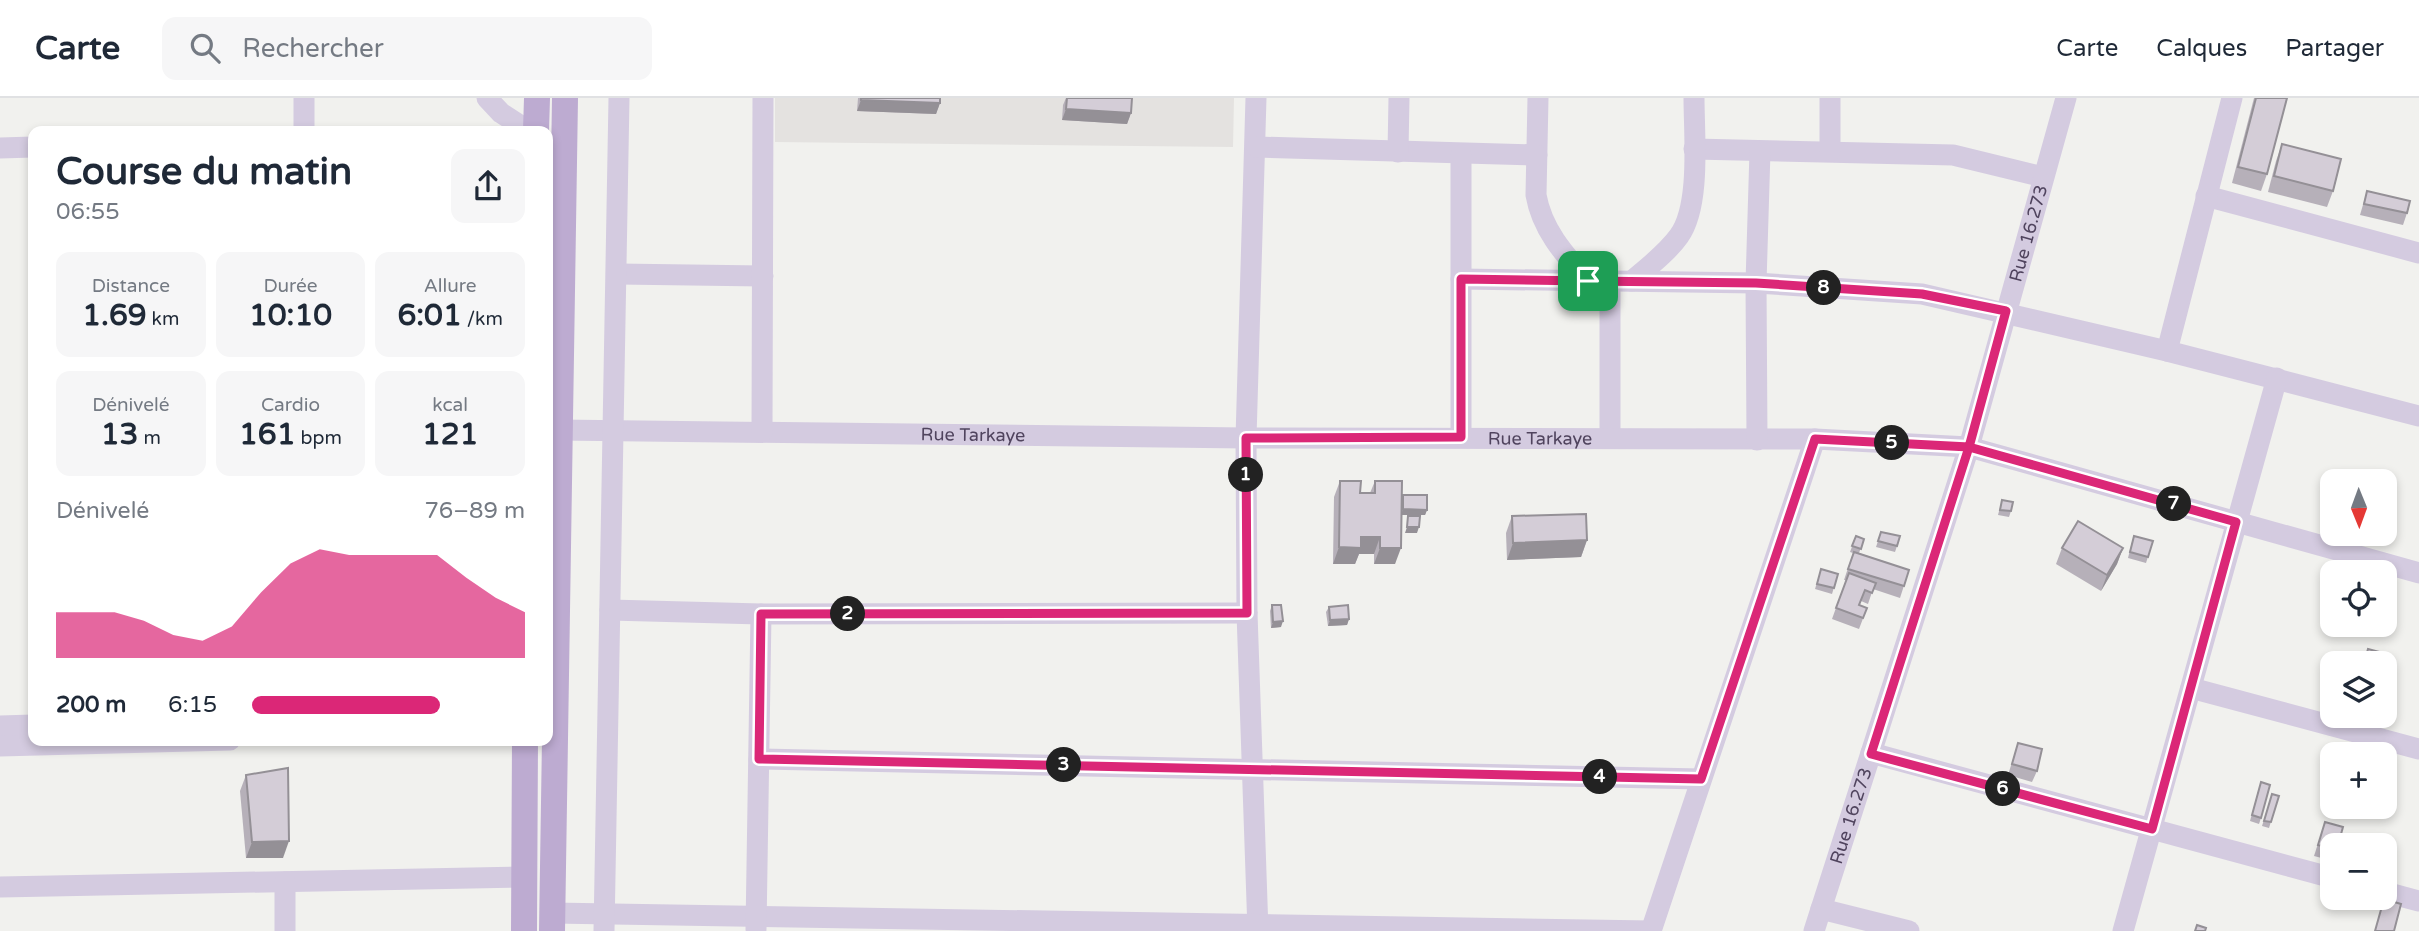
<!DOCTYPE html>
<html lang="fr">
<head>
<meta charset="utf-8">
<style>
	:root { --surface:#fff; --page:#f6f6f7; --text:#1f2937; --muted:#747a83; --line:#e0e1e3; --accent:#db2777 }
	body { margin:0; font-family:"Varela Round",sans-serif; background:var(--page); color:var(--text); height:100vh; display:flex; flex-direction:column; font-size:26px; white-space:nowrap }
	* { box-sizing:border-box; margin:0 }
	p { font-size:23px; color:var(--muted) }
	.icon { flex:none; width:38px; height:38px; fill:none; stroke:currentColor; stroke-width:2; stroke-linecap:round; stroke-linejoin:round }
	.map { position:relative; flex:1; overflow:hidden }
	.panel { position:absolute; left:28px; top:28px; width:525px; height:620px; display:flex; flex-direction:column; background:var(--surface); border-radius:14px; box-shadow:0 4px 10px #0003 }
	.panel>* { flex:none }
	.needle { width:46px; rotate:179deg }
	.buttons { position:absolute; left:2320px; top:371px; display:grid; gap:14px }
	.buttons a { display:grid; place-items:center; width:77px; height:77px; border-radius:14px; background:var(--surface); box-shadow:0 4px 10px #0003; font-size:35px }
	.pin { position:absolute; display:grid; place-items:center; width:60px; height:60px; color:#fff; margin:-30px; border-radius:14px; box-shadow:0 4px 10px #0006 }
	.km { position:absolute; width:35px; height:35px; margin:-18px; border-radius:50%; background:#222; color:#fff; font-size:19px; line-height:35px; text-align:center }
	.round { display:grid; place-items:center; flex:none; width:74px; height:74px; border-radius:14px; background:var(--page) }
	.headline { display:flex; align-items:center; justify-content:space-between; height:119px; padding:0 28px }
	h1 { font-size:38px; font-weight:800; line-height:52px }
	.metrics { display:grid; grid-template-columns:repeat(3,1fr); gap:10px; height:119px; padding:7px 28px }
	.metrics div { display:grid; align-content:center; border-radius:14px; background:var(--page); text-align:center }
	.metrics b { font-size:30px; font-weight:800 }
	.metrics small { font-size:19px; font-weight:400 }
	.metrics p { font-size:19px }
	.chart { height:196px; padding:14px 28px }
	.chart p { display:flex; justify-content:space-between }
	.chart svg { width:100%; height:126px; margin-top:7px; fill:var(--accent); opacity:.7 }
	ul { padding:0 28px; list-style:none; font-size:23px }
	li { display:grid; grid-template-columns:112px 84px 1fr; align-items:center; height:52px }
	li i { height:18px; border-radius:9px; background:var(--accent) }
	header { display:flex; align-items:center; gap:42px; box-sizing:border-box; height:98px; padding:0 35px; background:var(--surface); border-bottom:2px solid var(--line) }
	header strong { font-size:33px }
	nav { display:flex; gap:38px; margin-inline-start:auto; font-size:24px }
	.search { width:490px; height:63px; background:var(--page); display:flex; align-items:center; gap:18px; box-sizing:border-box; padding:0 24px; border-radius:14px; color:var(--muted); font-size:26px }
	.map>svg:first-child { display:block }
	.education { fill:#e4e2e0 }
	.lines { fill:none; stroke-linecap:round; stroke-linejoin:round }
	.minor { stroke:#d4cbe0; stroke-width:21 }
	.major { stroke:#bdabd1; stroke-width:26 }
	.wall { fill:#b6b0b9 }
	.shaded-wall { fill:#949096 }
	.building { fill:#d4cdd7; stroke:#949096; stroke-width:2 }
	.route-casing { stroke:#fff; stroke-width:14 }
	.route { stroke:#db2777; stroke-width:9 }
	.labels { text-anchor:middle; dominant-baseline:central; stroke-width:6; stroke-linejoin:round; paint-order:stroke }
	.street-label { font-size:18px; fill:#50445e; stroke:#fff }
</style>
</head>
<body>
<header>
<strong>Carte</strong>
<div class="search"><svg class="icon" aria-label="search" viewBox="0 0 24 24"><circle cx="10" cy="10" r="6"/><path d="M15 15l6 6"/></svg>Rechercher</div>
<nav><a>Carte</a><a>Calques</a><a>Partager</a></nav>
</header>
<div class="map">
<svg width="2419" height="833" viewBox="0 0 2419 833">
	<rect width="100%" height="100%" fill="#f1f1ee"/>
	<path class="education" d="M775,0H1234L1233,49L775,44Z"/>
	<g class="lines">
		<g class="minor">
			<path d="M487,0L501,15L529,33"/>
			<path d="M1256,0L1246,340L1247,515L1258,833"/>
			<path d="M1538,0L1536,97C1542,132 1565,157 1588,183"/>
			<path d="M304,33V0"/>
			<path d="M1257,49L1537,57"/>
			<path d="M0,50L33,49"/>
			<path d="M1694,51L1953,57L2043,79"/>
			<path d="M1830,53V0"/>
			<path d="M1398,54L1399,0"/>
			<path d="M2206,98L2419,155"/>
			<path d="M618,176L763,178"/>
			<path d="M1461,181L1756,185L1922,196L2167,253L2419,318"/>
			<path d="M1632,183C1648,169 1666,156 1679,138C1701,108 1694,37 1694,0"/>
			<path d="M1610,184V340"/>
			<path d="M2167,253L2232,0"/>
			<path id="s1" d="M558,332L1246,340L1815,341L1969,349L2419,475"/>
			<path d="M762,334L763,0"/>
			<path d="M1461,339V57"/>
			<path d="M1757,342L1756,185L1760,53"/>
			<path d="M610,512L761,516L1247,515"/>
			<path d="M2191,590L2419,651"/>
			<path d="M0,628L33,627"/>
			<path d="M0,648L230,642"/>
			<path d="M1871,655L2333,780"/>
			<path d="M759,661L1701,681"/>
			<path d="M0,789L524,779"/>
			<path d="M2385,794L2419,803"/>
			<path d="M1821,811L1909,833"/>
			<path d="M552,815L1651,833"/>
			<path d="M756,831L761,516"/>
			<path d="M285,833V784"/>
			<path d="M604,833L619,0"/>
			<path d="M1651,833L1815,341"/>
			<path id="s2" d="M1814,833L1969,349L2066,0"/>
			<path d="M2123,833L2277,280"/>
		</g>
		<g class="major">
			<path d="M536,33L537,0"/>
			<path d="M524,833L525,642"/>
			<path d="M552,833L565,0"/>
		</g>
	</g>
	<g class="wall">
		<path d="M858,0H940V5L936,16L857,13Z"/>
		<path d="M1066,0H1132L1131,15L1127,26L1062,22L1063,7Z"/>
		<path d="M2254,0H2287L2267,76L2261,93L2232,85Z"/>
		<path d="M2282,46L2333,93L2327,109L2268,94L2276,63Z"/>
		<path d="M2367,93L2407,115L2403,127L2360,117Z"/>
		<path d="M1340,383L1360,395H1370L1375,383L1402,401L1403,397L1427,412L1425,417H1402L1395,466H1374V456H1359L1355,466H1333L1334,399Z"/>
		<path d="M2002,402L2011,413L2009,419L1998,417Z"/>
		<path d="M1512,418L1587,442L1581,459L1507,462L1506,435Z"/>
		<path d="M1881,434L1897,448L1895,454L1876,449Z"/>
		<path d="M1856,438L1864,441L1859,455L1909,472L1900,500L1873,491L1868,506L1861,503L1859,507L1867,510L1859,531L1832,521L1846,482H1844L1853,455L1850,454Z"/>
		<path d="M2153,443L2146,465L2128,460L2132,444Z"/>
		<path d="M2062,450H2123L2117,466L2101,493L2056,466Z"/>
		<path d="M1821,471L1838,476L1832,496L1815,491Z"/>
		<path d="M1272,507L1281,529L1271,530L1270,513Z"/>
		<path d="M1329,509L1349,521L1347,527L1328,528L1326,514Z"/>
		<path d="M2018,645L2037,673L2032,684L2008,677Z"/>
		<path d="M246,677L283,760H246L240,693Z"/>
		<path d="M2259,690L2261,720L2259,726L2250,723Z"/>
		<path d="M2272,696L2279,698L2269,730L2262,728Z"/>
		<path d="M2325,724L2333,747V763L2314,758Z"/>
	</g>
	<g class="shaded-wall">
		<path d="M861,2L940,5L936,16L857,13Z"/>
		<path d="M1066,11L1131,15L1127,26L1062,22Z"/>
		<path d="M1403,411L1427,412L1425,417H1401Z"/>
		<path d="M1407,429H1419L1417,435H1405Z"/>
		<path d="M1361,439H1380L1374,456H1359L1355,466H1333L1339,449Z"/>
		<path d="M1587,442L1581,459L1507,462L1513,445Z"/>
		<path d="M1380,450H1401L1395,466H1374Z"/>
		<path d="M2123,450L2117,466L2101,493L2107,477Z"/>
		<path d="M1349,521L1347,527L1328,528L1330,522Z"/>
		<path d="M1283,523L1281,529L1271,530L1273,524Z"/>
		<path d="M289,743L283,760H246L252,744Z"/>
	</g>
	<g class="building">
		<path d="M861,0H940V5L861,2Z"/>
		<path d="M1067,0H1132L1131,15L1066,11Z"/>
		<path d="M2256,0H2287L2267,76L2238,69Z"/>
		<path d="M2282,46L2341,61L2333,93L2274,78Z"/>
		<path d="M2367,93L2410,103L2407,115L2364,106Z"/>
		<path d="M1340,383H1361L1360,395H1375V383H1402L1401,450H1380V439H1361V450L1339,449Z"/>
		<path d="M1403,397H1427V412L1403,411Z"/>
		<path d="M2002,402L2013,404L2011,413L2000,412Z"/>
		<path d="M1586,416L1587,442L1513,445L1512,418Z"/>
		<path d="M1408,418H1420L1419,429H1407Z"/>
		<path d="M2078,423L2123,450L2107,477L2062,450Z"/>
		<path d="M1881,434L1900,438L1897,448L1878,443Z"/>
		<path d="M1856,438L1864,441L1861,451L1852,448Z"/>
		<path d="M2134,438L2153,443L2148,459L2130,454Z"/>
		<path d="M1854,454L1909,472L1904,488L1848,471Z"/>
		<path d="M1821,471L1838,476L1834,490L1817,486Z"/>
		<path d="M1849,475L1876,485L1872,495L1865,492L1859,507L1867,510L1863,520L1836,510Z"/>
		<path d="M1272,507H1281L1283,523L1273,524Z"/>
		<path d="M1348,507L1349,521L1330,522L1329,509Z"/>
		<path d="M2368,551L2387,556L2385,565H2364Z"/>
		<path d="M2018,645L2042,651L2037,673L2012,666Z"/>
		<path d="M288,670L289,743L252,744L246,677Z"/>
		<path d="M2261,684L2270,687L2261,720L2252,717Z"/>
		<path d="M2272,696L2279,698L2271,724L2264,723Z"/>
		<path d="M2325,724L2343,729L2338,747H2333V751L2318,747Z"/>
		<path d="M2384,801L2401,806L2394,833H2375Z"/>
		<path d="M2197,827L2206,830L2205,833H2195Z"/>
	</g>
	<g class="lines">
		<defs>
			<path id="route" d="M1588,183L1461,181V339L1246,340L1247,515L761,516L759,661L1701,681L1815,341L1969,349L1871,656L2152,731L2236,424L1969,349L2006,213L1922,196L1756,185L1588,183"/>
		</defs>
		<use href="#route" class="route-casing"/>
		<use href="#route" class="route"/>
	</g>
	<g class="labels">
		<g class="street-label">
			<text stroke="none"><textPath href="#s2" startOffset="730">Rue 16.273</textPath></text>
			<text stroke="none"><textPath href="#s1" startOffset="415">Rue Tarkaye</textPath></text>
			<text stroke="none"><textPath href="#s1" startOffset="982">Rue Tarkaye</textPath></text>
			<text stroke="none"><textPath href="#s2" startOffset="121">Rue 16.273</textPath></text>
		</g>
	</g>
</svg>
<div class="buttons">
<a><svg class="needle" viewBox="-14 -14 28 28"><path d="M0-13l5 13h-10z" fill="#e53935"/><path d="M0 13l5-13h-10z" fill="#747a83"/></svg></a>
<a><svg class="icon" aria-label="locate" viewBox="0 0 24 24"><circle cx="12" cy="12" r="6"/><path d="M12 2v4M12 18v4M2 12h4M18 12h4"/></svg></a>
<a><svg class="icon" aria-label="layers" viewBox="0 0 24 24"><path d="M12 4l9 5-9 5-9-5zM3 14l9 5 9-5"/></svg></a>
<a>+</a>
<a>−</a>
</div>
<div class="pin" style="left:1588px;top:183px;background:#1e9e55"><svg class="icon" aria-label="arrive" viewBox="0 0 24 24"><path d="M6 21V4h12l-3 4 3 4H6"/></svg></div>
<b class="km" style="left:1246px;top:377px">1</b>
<b class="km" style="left:848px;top:516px">2</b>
<b class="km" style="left:1064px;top:667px">3</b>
<b class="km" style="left:1600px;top:679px">4</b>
<b class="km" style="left:1892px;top:345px">5</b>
<b class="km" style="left:2003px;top:691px">6</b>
<b class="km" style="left:2174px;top:406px">7</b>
<b class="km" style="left:1824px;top:190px">8</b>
<section class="panel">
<div class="headline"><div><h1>Course du matin</h1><p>06:55</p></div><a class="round"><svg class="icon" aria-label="share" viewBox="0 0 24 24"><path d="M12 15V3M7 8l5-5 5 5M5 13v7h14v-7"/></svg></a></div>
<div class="metrics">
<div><p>Distance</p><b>1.69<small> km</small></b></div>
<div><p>Durée</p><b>10:10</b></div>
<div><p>Allure</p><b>6:01<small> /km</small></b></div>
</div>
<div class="metrics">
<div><p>Dénivelé</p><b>13<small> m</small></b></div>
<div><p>Cardio</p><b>161<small> bpm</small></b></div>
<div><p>kcal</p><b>121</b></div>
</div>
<div class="chart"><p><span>Dénivelé</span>76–89 m</p>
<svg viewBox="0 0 160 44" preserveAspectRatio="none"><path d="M0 44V28L10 28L20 28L30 31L40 36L50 38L60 33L70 21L80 11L90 6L100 8L110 8L120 8L130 8L140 16L150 23L160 28V44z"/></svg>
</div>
<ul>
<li><b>200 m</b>6:15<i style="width:69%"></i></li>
</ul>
</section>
</div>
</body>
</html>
